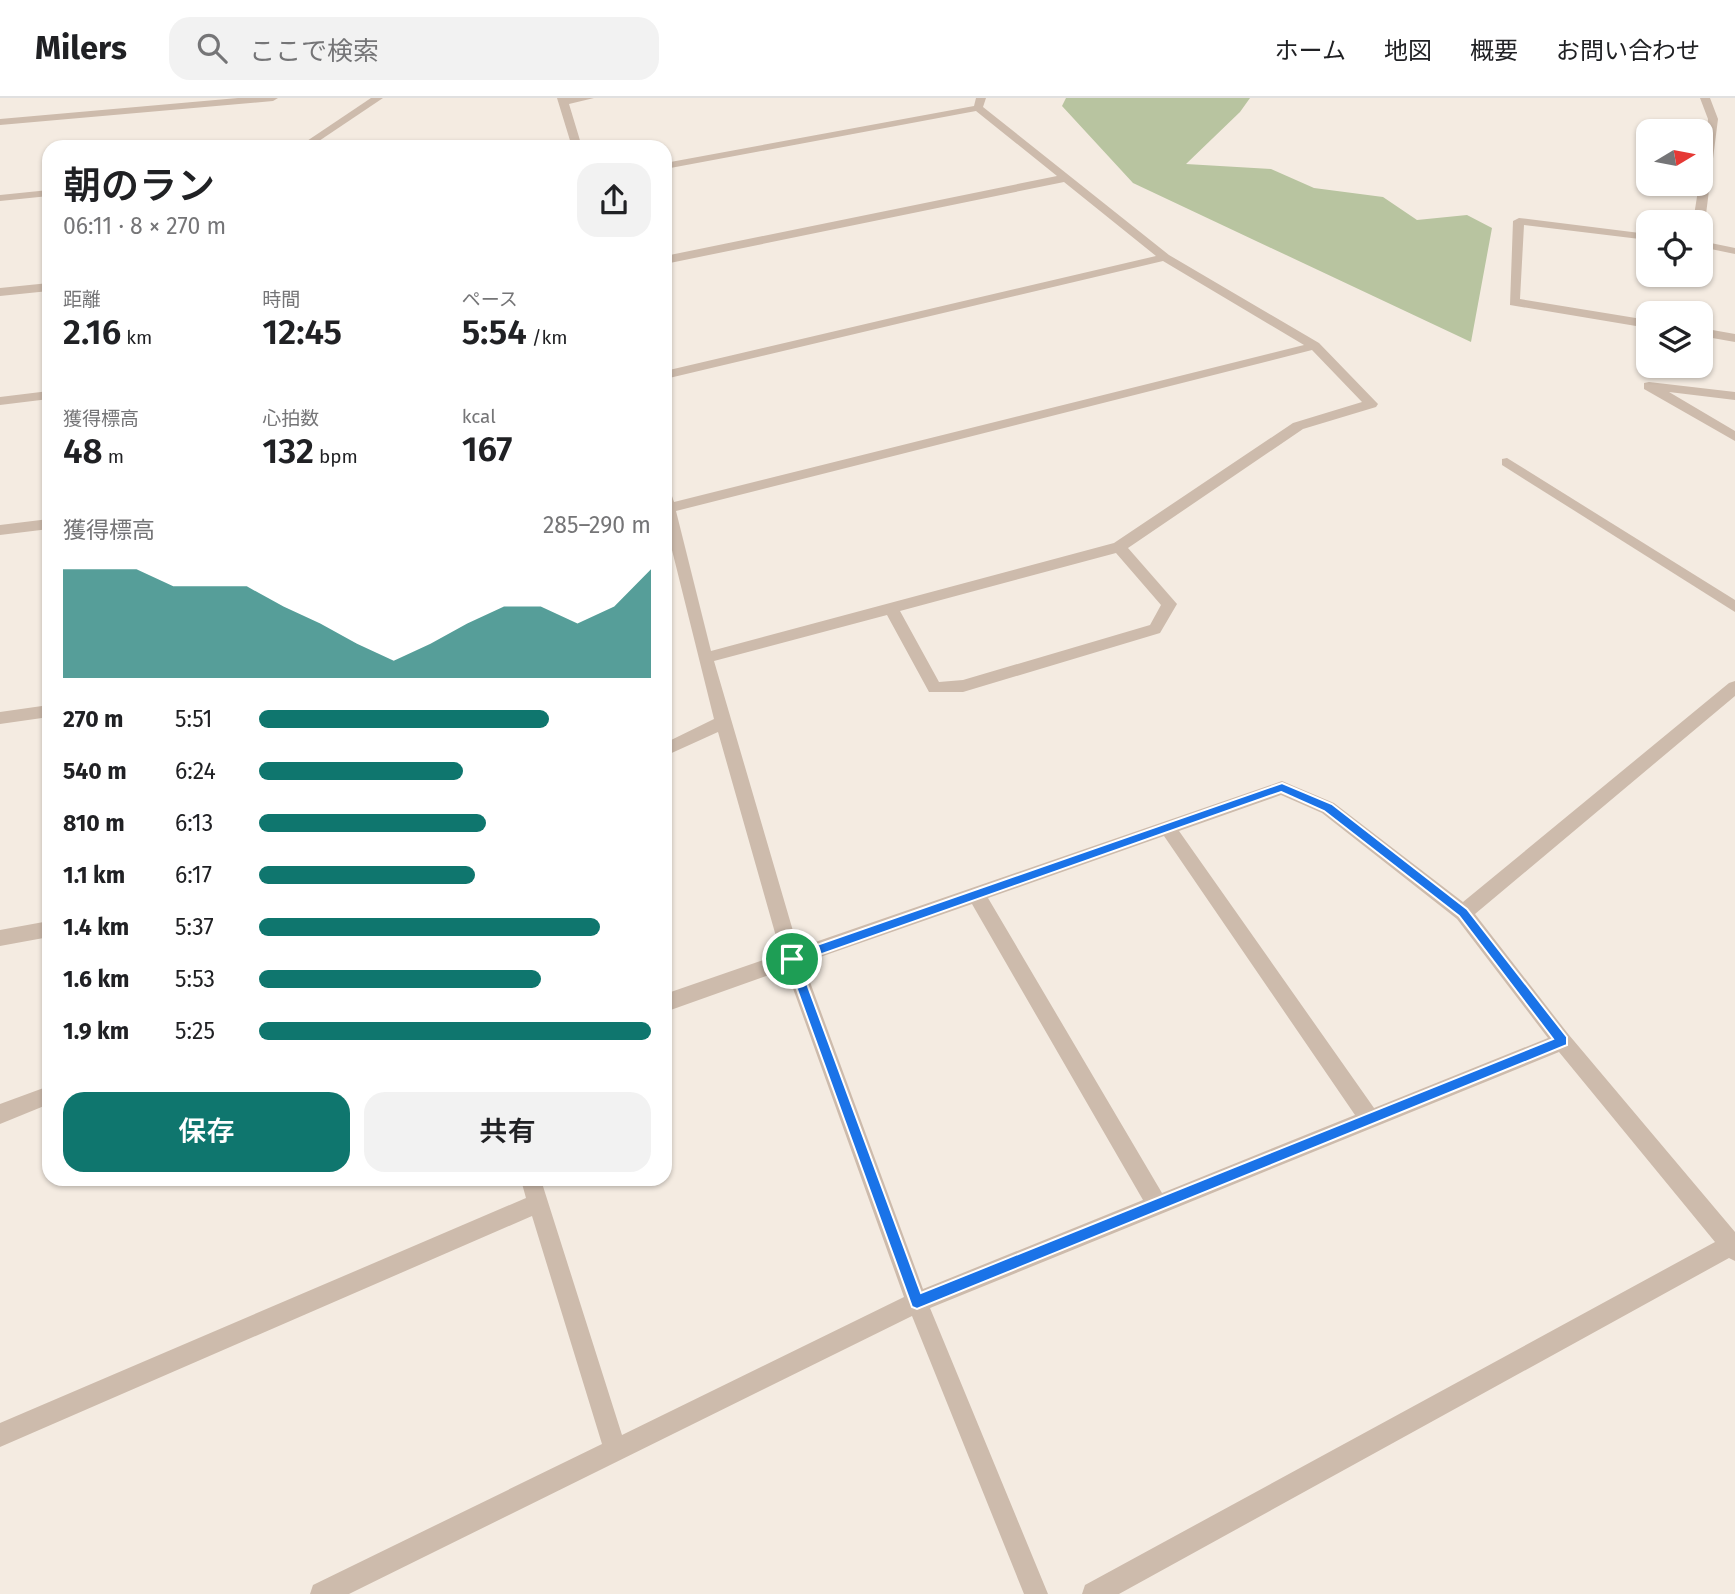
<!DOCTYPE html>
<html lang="ja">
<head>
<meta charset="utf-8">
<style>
	:root { --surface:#fff; --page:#f2f2f2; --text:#202124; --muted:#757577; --line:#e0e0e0; --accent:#0f766e }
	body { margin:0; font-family:"Fira Sans","Noto Sans JP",sans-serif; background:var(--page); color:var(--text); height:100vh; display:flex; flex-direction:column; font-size:26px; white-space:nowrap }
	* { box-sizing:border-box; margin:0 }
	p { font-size:23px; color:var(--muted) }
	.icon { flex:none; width:38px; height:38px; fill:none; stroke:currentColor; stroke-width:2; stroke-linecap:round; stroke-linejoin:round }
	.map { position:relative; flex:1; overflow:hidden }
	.sheet { position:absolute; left:42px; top:42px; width:630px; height:1046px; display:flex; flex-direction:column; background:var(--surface); border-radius:21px; box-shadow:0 2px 5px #0004 }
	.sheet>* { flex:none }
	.needle { width:46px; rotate:80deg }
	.fabs { position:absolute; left:1636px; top:21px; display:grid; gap:14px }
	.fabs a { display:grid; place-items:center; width:77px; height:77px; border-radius:14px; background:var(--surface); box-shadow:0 2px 5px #0004; font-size:35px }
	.pin { position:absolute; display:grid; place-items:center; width:60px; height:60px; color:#fff; margin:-30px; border:4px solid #fff; border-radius:50%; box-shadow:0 2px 7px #0007 }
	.round { display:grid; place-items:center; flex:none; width:74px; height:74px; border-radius:21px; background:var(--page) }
	.headline { display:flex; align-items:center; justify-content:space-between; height:119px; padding:0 21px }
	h1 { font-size:38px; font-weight:600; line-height:52px }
	.metrics { display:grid; grid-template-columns:repeat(3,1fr); gap:10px; height:119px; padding:7px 21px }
	.metrics div { display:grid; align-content:center }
	.metrics b { font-size:35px; font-weight:600 }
	.metrics small { font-size:19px; font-weight:400 }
	.metrics p { font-size:19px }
	.chart { height:196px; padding:14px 21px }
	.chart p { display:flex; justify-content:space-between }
	.chart svg { width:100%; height:126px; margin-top:7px; fill:var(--accent); opacity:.7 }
	.action { display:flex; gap:14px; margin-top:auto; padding:14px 21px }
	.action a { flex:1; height:80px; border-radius:21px; background:var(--accent); color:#fff; font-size:28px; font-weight:600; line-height:80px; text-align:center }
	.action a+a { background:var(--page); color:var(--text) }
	ul { padding:0 21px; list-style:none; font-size:23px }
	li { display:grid; grid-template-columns:112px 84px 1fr; align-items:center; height:52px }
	li i { height:18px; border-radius:9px; background:var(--accent) }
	header { display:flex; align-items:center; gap:42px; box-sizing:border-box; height:98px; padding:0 35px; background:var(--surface); border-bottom:2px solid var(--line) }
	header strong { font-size:33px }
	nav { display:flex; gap:38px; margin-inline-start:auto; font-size:24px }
	.search { width:490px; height:63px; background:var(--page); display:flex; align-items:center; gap:18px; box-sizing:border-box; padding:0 24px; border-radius:21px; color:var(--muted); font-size:26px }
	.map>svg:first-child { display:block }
	.green { fill:#b8c4a0 }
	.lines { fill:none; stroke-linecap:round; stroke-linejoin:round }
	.minor { fill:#cdbbac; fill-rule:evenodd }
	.route { fill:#1a73e8; stroke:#fff; stroke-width:2; fill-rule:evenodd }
</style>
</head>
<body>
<header>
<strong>Milers</strong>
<div class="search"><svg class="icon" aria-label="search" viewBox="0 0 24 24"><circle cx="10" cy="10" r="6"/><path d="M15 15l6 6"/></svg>ここで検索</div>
<nav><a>ホーム</a><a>地図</a><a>概要</a><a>お問い合わせ</a></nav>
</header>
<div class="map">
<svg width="1735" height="1496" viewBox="0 0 1735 1496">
	<rect width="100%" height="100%" fill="#f4ebe1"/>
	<path class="green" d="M1066,0H1250L1240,14L1186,66L1271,71L1314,90L1383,99L1417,122L1467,117L1492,130L1471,244L1133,85L1062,8Z"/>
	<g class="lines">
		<g class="minor">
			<path d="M238,0H278L273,3L0,27V21Z"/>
			<path d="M371,0H383L310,49H298Z"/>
			<path d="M557,0H594L569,6L582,49H572Z"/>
			<path d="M976,0H986L983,9L1169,157L1319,245L1378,306L1376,309L1303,331L1128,450L1177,506L1160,535L963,594H929L887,517L714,563L798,850L1282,683L1334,705L1463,804L1729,585L1735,583V598L1475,816L1569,937L1735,1134V1163L1729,1160L1119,1496H1082L1085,1487L1715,1144L1559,954L930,1210L1048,1496H1024L912,1218L349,1496H310L313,1487L602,1346L532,1118L0,1349V1325L526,1100L521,1082H541L622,1337L904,1199L786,871L665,914V896L781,856L718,634L665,658V645L714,621L665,424V390L670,392L674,404L1304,247L1163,163L665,281V273L1156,158L1064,84L665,166V158L1057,78L976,13L665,71V65L974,8ZM1312,252L1362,304L1293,325L1114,445L711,553L676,413ZM1116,455L1161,507L1150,527L963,582L939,584L900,513ZM1281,697L1322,715L1457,821L1548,940L1374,1010L1179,733ZM1164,738L1355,1017L1162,1095L988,800ZM972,806L1143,1102L923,1191L803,865Z"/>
			<path d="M1700,0H1710L1718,21L1705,124L1701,127V124H1693L1699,86H1701L1708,21Z"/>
			<path d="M49,92V98L0,103V97Z"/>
			<path d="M1519,120L1648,136V142L1524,127L1520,201L1648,222V230L1510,207L1513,123Z"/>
			<path d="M1701,143L1735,150V156L1701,149Z"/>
			<path d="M49,185V193L0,198V190Z"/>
			<path d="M1701,230L1735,236V244L1701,238Z"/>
			<path d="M1649,284L1735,294V302L1669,294L1735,333V343L1644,291V285Z"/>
			<path d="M49,293V301L0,307V299Z"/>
			<path d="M1507,360L1735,502V514L1502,367V361Z"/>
			<path d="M49,421V431L0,437V427Z"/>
			<path d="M49,607V619L0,626V614Z"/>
			<path d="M49,823V839L0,848V832Z"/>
			<path d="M49,988V1006L0,1026V1006Z"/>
		</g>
	</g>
	<path class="route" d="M1282,685L1332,706L1467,811L1567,939V947L917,1211L912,1209L786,861L788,857ZM1281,694L1324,713L1459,818L1553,941L921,1195L799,864Z"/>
</svg>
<div class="fabs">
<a><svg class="needle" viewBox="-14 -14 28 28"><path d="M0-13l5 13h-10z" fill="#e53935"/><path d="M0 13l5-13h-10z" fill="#757577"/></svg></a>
<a><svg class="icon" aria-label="locate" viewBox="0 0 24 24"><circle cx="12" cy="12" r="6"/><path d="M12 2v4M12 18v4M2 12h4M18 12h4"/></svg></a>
<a><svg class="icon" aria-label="layers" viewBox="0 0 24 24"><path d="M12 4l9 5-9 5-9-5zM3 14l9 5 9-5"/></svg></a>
</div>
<div class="pin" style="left:792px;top:861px;background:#1e9e55"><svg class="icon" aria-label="arrive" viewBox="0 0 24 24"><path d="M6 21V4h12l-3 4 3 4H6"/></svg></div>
<section class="sheet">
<div class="headline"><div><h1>朝のラン</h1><p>06:11 · 8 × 270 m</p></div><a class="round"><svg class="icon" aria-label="share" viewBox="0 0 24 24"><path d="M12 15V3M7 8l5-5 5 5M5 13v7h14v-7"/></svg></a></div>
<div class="metrics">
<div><p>距離</p><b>2.16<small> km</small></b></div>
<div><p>時間</p><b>12:45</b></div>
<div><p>ペース</p><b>5:54<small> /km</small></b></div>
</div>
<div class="metrics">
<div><p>獲得標高</p><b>48<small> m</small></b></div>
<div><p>心拍数</p><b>132<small> bpm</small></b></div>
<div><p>kcal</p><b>167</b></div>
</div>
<div class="chart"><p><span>獲得標高</span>285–290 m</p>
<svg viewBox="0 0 160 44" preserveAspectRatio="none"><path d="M0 44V6L10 6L20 6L30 12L40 12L50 12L60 19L70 25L80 32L90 38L100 32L110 25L120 19L130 19L140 25L150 19L160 6V44z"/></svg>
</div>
<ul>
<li><b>270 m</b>5:51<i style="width:74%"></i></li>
<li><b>540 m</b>6:24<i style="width:52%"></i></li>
<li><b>810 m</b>6:13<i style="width:58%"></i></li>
<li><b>1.1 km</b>6:17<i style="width:55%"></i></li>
<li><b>1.4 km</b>5:37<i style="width:87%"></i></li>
<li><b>1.6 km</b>5:53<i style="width:72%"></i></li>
<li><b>1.9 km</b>5:25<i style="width:100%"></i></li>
</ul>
<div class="action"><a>保存</a><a>共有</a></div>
</section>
</div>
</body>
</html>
